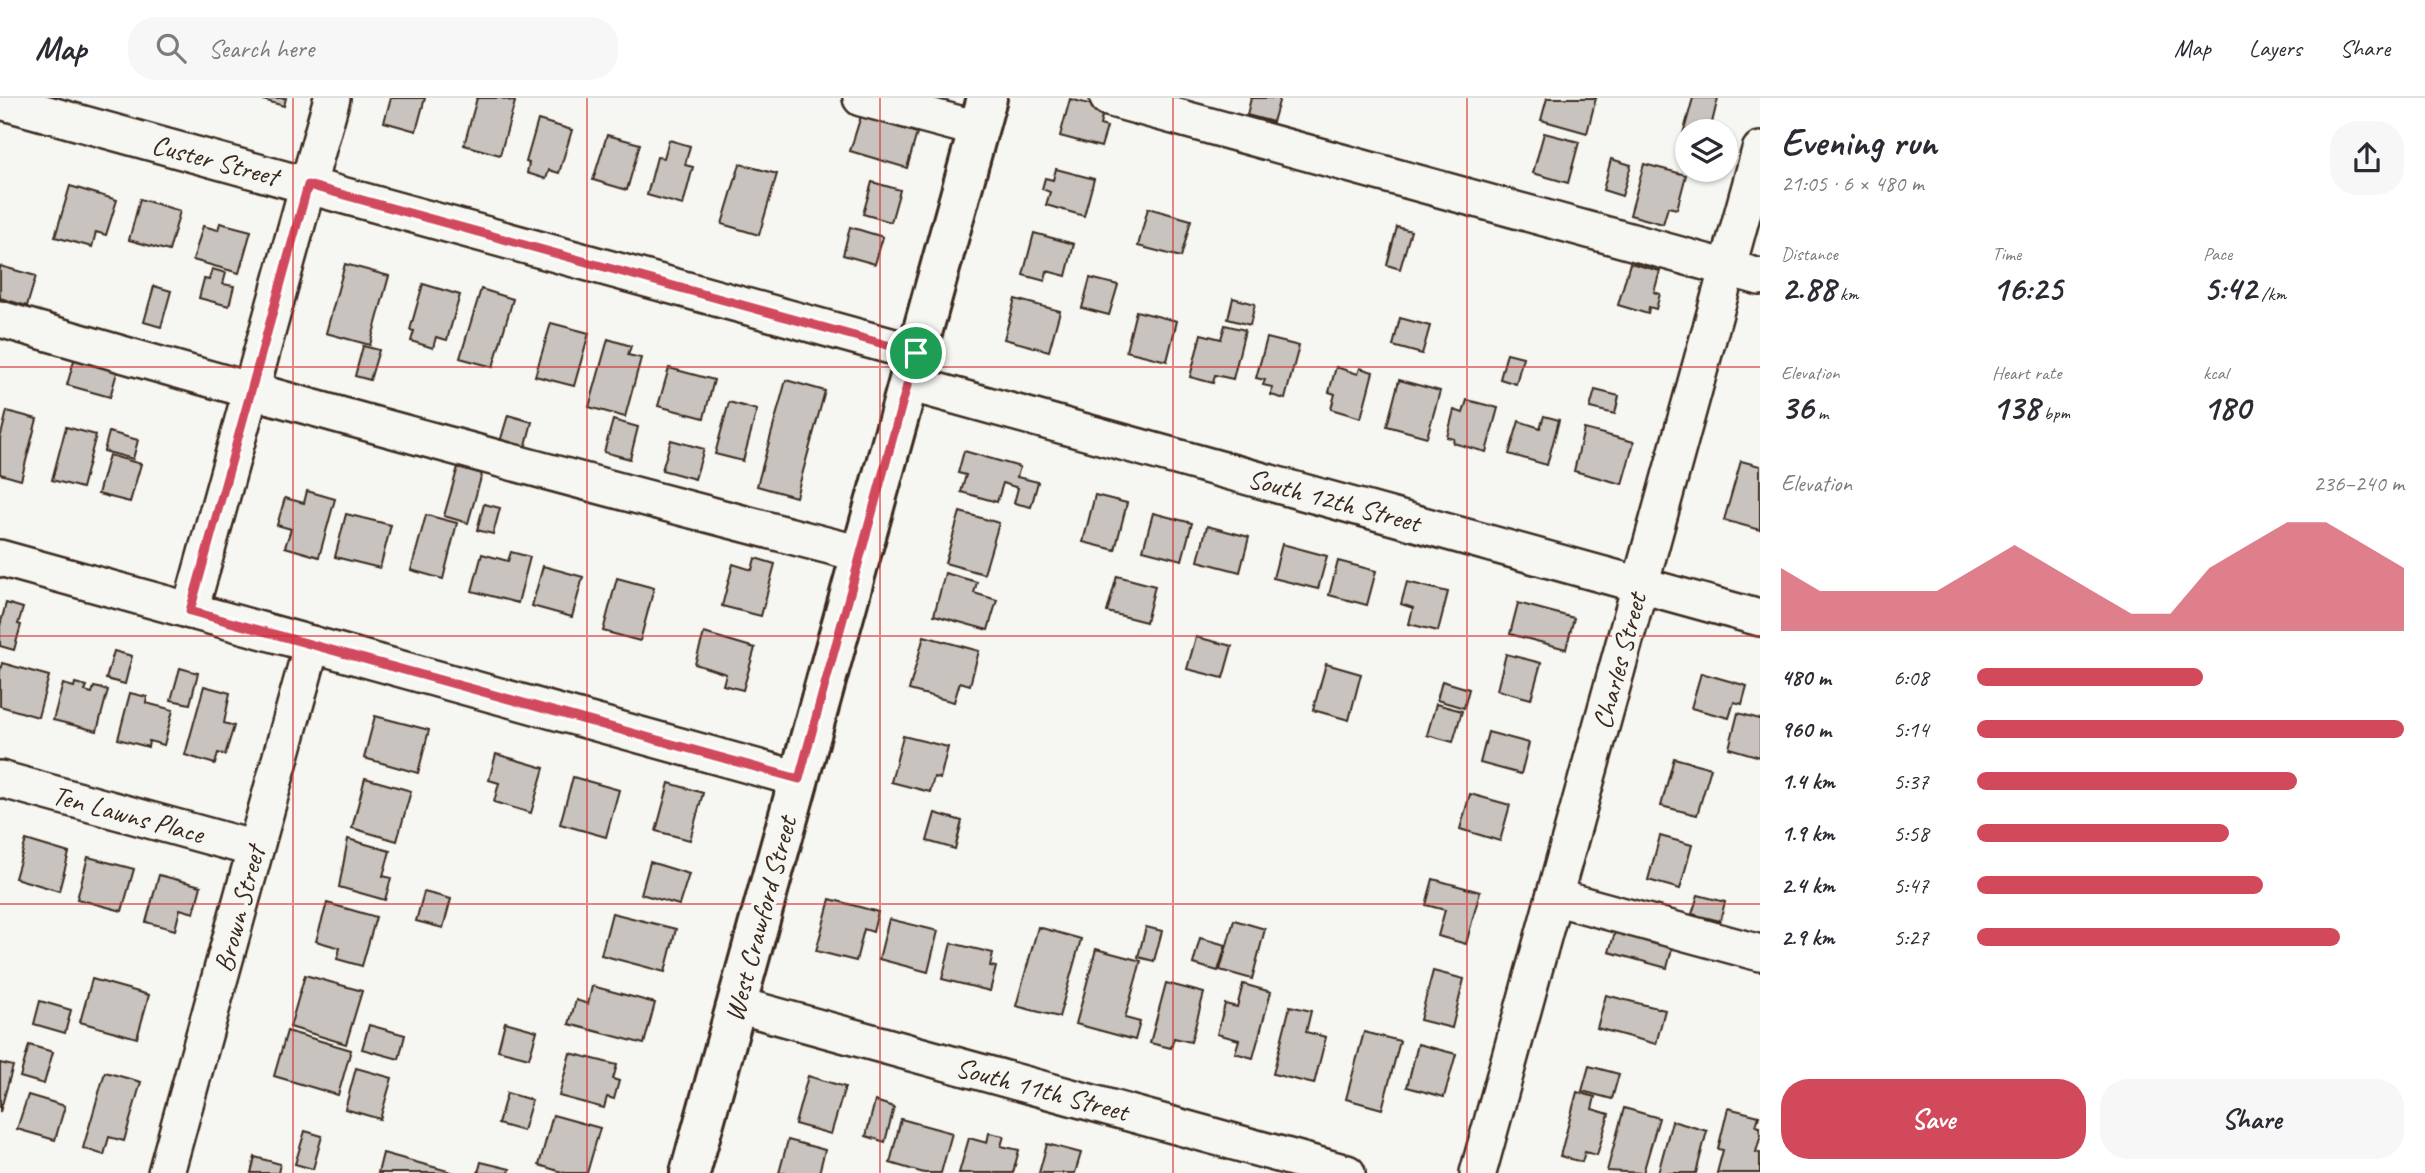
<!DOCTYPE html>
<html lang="en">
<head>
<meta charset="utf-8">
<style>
	:root { --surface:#fff; --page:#f7f7f7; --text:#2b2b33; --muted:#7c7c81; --line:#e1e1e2; --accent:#d1495b }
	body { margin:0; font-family:Caveat,sans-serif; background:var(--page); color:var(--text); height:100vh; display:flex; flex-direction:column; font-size:26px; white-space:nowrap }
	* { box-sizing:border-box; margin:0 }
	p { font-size:23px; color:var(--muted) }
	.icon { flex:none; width:38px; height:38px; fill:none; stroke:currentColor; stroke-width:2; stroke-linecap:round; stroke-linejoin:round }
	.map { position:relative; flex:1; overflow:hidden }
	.drawer { display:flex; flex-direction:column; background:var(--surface); width:665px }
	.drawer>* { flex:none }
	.controls { position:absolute; left:1675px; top:21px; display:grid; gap:14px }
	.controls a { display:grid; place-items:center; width:63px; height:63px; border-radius:50%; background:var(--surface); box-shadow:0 2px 5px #0004; font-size:35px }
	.pin { position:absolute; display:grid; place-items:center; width:60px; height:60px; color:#fff; margin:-30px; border:4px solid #fff; border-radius:50%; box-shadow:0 2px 7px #0007 }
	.round { display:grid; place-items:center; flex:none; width:74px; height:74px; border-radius:28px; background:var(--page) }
	.overview { display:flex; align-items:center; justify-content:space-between; height:119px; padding:0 21px }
	h1 { font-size:38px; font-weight:600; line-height:52px }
	.stats { display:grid; grid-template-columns:repeat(3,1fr); gap:10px; height:119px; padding:7px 21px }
	.stats div { display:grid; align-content:center }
	.stats b { font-size:35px; font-weight:600 }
	.stats small { font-size:19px; font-weight:400 }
	.stats p { font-size:19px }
	.chart { height:196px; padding:14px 21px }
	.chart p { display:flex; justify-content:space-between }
	.chart svg { width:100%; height:126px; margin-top:7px; fill:var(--accent); opacity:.7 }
	.action { display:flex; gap:14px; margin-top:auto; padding:14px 21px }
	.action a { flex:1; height:80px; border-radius:28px; background:var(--accent); color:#fff; font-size:28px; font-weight:600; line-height:80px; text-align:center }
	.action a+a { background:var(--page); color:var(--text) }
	ul { padding:0 21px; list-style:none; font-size:23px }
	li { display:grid; grid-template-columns:112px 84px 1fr; align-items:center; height:52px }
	li i { height:18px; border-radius:9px; background:var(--accent) }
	header { display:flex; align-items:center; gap:42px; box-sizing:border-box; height:98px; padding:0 35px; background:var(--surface); border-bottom:2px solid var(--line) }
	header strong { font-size:33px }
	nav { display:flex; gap:38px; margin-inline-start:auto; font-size:24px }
	.search { width:490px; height:63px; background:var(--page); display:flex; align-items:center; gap:18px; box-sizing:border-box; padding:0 24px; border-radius:28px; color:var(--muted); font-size:26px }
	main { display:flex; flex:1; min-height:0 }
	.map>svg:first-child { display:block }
	.building { fill:#c8c3be; stroke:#3b2a1e; stroke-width:2 }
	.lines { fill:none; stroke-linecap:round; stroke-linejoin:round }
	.minor-casing { stroke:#3b2a1e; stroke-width:40 }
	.major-casing { stroke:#3b2a1e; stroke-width:44 }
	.minor { stroke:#f6f6f2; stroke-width:35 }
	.major { stroke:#f6f6f2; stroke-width:38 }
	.route-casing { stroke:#fff; stroke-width:14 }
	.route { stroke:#d1495b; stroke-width:9 }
	.grid { fill:none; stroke:#d62828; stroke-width:2; stroke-opacity:0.55 }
	.labels { text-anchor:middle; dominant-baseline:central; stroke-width:7; stroke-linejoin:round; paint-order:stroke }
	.street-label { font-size:28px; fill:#3b2a1e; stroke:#f6f6f2 }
</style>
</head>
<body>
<header>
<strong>Map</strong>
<div class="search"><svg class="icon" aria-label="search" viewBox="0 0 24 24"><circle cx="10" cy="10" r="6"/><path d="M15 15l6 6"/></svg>Search here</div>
<nav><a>Map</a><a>Layers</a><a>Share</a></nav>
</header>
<main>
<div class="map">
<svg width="1760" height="1075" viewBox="0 0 1760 1075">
	<rect width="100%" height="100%" fill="#f6f6f2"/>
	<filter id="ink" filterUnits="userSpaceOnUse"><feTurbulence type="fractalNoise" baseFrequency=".0143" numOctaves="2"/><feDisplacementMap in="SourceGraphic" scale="14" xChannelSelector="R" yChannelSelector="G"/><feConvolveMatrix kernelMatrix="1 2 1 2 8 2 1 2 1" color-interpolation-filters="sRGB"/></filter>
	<g filter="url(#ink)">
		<g class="building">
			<path d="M256,0H286L284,8Z"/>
			<path d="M391,0H425L416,33L384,24Z"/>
			<path d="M477,0H501L515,4L500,57L464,47Z"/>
			<path d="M1251,0H1280L1273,24L1247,17Z"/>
			<path d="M1547,0H1596L1587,35L1541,22Z"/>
			<path d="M1693,0H1718L1710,33H1687V45L1681,43Z"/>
			<path d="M1070,1L1104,10L1100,27L1107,29L1101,49L1060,38Z"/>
			<path d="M861,18L917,35L907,70L850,53Z"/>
			<path d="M538,22L572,32L559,75L549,72L546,81L527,75L529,65L526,64Z"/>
			<path d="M1544,35L1579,44L1568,85L1533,75Z"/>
			<path d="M607,37L640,46L627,92L593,82Z"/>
			<path d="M669,42L690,48L685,67L693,69L683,107L647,97L657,59L664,60Z"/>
			<path d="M1611,61L1631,67L1622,98L1603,92Z"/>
			<path d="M740,66L777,76L759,137L722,126Z"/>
			<path d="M1644,66L1686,77L1677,111L1668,109L1663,126L1630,117Z"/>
			<path d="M1056,71L1094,81L1084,118L1046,107L1050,94L1042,91L1045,80L1053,82Z"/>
			<path d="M872,84L900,92L891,124L863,116Z"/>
			<path d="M70,88L117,102L106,137L96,134L92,149L55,139Z"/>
			<path d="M140,101L180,113L169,153L129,142Z"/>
			<path d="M1148,110L1191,122L1181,159L1138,148Z"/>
			<path d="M220,125L251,133L239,175L193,162L203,128L218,132Z"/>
			<path d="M850,129L883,139L875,166L843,157Z"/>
			<path d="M1397,129L1411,133L1400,171L1387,167Z"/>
			<path d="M1034,135L1074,146L1066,178L1047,173L1045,183L1023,177Z"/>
			<path d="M1630,165L1660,173L1654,194L1660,196L1656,211L1649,209L1648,216L1618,207Z"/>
			<path d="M345,166L389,178L370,247L326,235Z"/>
			<path d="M0,168L36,178L27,208L0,200Z"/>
			<path d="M212,171L226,175L223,186L234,188L229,208L199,200L204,181L209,182Z"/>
			<path d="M1090,180L1118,187L1109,217L1082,210Z"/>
			<path d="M423,186L460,197L447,242L436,239L433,250L411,243L414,233L410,232Z"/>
			<path d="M154,188L171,193L161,229L144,224Z"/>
			<path d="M481,191L513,201L493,269L460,260Z"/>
			<path d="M1233,200L1255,206L1250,227L1228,221Z"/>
			<path d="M1015,201L1060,213L1049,253L1004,241Z"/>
			<path d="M1136,213L1177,223L1167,263L1126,253Z"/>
			<path d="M1400,220L1430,228L1422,256L1393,248Z"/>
			<path d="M551,225L589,235L574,288L535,278Z"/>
			<path d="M1225,227L1245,232L1233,281L1215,277L1213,285L1190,279L1201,236L1221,241Z"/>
			<path d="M1267,240L1299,248L1285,301L1271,297L1272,289L1263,287L1265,282L1256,280Z"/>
			<path d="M608,241L631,248L628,257L641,260L625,319L589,309Z"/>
			<path d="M363,248L379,252L370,282L355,278Z"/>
			<path d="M1507,255L1523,259L1516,286L1500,281Z"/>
			<path d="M75,259L118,271L110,299L67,287Z"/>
			<path d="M1336,269L1358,276L1360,270L1373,274L1361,320L1331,311L1335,296L1329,294Z"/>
			<path d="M669,270L714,282L704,320L658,308Z"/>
			<path d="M786,282L825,293L796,399L757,388Z"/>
			<path d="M1399,282L1440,293L1427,339L1387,328Z"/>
			<path d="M1595,292L1619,298L1615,316L1590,310Z"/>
			<path d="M1467,302L1498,310L1486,354L1453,345L1454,341L1447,339L1454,312L1463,315Z"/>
			<path d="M729,304L757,312L743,363L715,356Z"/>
			<path d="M7,313L37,321L21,382L0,376V341Z"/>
			<path d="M508,317L532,324L525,351L500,344Z"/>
			<path d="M1544,318L1559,322L1547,367L1509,356L1519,323L1540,330Z"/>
			<path d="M613,322L638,329L630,361L604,354Z"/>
			<path d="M66,329L96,337L82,390L52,382Z"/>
			<path d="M1584,331L1634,344L1622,386L1574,373Z"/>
			<path d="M109,334L138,342L133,361L104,353Z"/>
			<path d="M671,342L704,351L695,381L662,372Z"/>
			<path d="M964,353L1020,369L1017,379L1038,384L1031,409L1014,405L1018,390L1003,385L997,404L961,394L966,377L958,375Z"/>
			<path d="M109,357L141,366L130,404L98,396Z"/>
			<path d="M1741,363L1760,368V432L1724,422Z"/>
			<path d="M458,369L482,376L468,425L444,418Z"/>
			<path d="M307,393L335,401L319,459L285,449L291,431L277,427L285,400L304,405Z"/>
			<path d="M1095,397L1127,405L1115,452L1083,444Z"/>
			<path d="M484,406L500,410L493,436L477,432Z"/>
			<path d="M960,414L999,425L984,476L945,465Z"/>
			<path d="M1153,415L1192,425L1182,462L1143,452Z"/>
			<path d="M346,416L391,427L380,470L335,459Z"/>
			<path d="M426,417L457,425L443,481L411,472Z"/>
			<path d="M1207,428L1249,439L1240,474L1198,463Z"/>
			<path d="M1282,446L1327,458L1318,491L1273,480Z"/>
			<path d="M511,454L530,459L518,505L472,493L482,456L508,463Z"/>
			<path d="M755,460L775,466L761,518L722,508L733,466L752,472Z"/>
			<path d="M1338,463L1376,473L1367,507L1329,497Z"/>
			<path d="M543,468L583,479L572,519L532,508Z"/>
			<path d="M945,475L977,484L974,495L997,502L988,532L934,517Z"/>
			<path d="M1117,478L1155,488L1146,524L1107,514Z"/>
			<path d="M617,480L654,490L640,543L603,533Z"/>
			<path d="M1407,484L1448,494L1438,533L1409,526L1413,510L1401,506Z"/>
			<path d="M6,505L23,510L18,526L21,527L14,552L0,548V528Z"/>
			<path d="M1518,505L1574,520L1566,551L1510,536Z"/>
			<path d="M704,535L755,550L743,592L723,587L726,576L695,566Z"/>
			<path d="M924,538L979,553L970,587L960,584L954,604L909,592Z"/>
			<path d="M1196,539L1232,548L1223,580L1187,571Z"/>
			<path d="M114,553L132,558L125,586L106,581Z"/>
			<path d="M1506,556L1541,565L1531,601L1497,592Z"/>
			<path d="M2,565L49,578L38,619L0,608V573Z"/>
			<path d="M1326,566L1361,576L1349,622L1313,612Z"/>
			<path d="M180,570L198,575L190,606L171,602Z"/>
			<path d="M1701,575L1747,588L1742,606L1734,604L1729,620L1691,610Z"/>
			<path d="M1442,583L1469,591L1464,610L1437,602Z"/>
			<path d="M75,585L87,588L85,593L92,595L94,589L108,592L97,633L53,622L63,586L74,589Z"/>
			<path d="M204,588L230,595L224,625L234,628L225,657L218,655L215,666L185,657Z"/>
			<path d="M130,595L147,599L146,605L173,612L164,647L149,643L148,649L118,641Z"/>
			<path d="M1436,606L1462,613L1453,644L1427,637Z"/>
			<path d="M1738,615L1760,621V659L1729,650Z"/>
			<path d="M375,618L429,632L418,675L364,660Z"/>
			<path d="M1488,634L1529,645L1521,676L1480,665Z"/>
			<path d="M903,638L948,649L940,681L934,679L930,694L891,684Z"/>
			<path d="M496,656L544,670L531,715L494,704L499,685L489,682Z"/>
			<path d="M1674,660L1711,670L1697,717L1661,708Z"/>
			<path d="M573,679L619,692L606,739L560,726Z"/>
			<path d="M365,680L411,693L397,743L352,730Z"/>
			<path d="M669,685L703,695L690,742L656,733Z"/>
			<path d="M1470,696L1510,707L1500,743L1460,731Z"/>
			<path d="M935,715L962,723L955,751L927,743Z"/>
			<path d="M1660,738L1692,747L1680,791L1648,782Z"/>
			<path d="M348,741L390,753L383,778L391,780L385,802L339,789Z"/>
			<path d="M26,742L69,755L59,793L15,780Z"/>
			<path d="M88,759L134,771L122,813L77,801Z"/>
			<path d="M650,764L689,776L679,807L641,796Z"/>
			<path d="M159,777L201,788L194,815L180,811L175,832L146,824Z"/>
			<path d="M1433,781L1480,794L1466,846L1438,838L1445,812L1426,807Z"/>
			<path d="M424,794L451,801L443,830L416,823Z"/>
			<path d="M1698,797L1725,804L1720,823L1692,816Z"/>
			<path d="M830,801L878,814L873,834L864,831L856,863L816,853Z"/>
			<path d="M327,805L376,819L362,868L337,861L340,850L316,843Z"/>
			<path d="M612,815L676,831L665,874L601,857Z"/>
			<path d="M889,821L938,833L928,874L879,861Z"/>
			<path d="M1234,822L1265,831L1252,881L1220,872Z"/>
			<path d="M1038,829L1081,841L1059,919L1016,908Z"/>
			<path d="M1146,829L1162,833L1154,863L1138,859Z"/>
			<path d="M1616,831L1673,847L1667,870L1609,854Z"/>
			<path d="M1200,840L1226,847L1218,873L1193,866Z"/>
			<path d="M951,845L993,855L990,868L996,869L990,893L942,881Z"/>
			<path d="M1096,851L1141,863L1125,920L1140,924L1135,942L1076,926Z"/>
			<path d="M1433,873L1464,881L1452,930L1420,922Z"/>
			<path d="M305,877L362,893L346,946L290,929Z"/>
			<path d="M92,881L149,897L137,940L80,924Z"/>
			<path d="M1166,885L1204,895L1191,944L1174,940L1171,950L1150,945Z"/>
			<path d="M1243,886L1271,894L1253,960L1235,955L1239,942L1217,936L1225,906L1237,909Z"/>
			<path d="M592,888L655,905L644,946L569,926L576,902L588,906Z"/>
			<path d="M1606,897L1665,912L1656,946L1597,930Z"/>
			<path d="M40,903L71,912L65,935L34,926Z"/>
			<path d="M1290,908L1311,913L1306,934L1326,939L1314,986L1273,976Z"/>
			<path d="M505,924L537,933L529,960L498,952Z"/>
			<path d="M369,927L405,937L399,961L362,951Z"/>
			<path d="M287,933L351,952L338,997L274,978Z"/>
			<path d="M1364,934L1400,943L1382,1011L1346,1001Z"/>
			<path d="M1418,946L1456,956L1444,999L1407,989Z"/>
			<path d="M29,947L53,954L44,986L20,979Z"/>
			<path d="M570,955L617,967L613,981L619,983L614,1001L607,999L604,1010L559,998Z"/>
			<path d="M0,965L13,968L0,1014Z"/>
			<path d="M1589,968L1619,976L1612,1001L1582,993Z"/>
			<path d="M356,970L392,980L380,1021L345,1011Z"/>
			<path d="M105,974L141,984L124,1043L109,1039L104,1057L83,1050Z"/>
			<path d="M808,978L845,989L831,1036L795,1026Z"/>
			<path d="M1577,994L1595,999L1592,1011L1609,1016L1597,1057L1585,1054L1582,1064L1560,1058Z"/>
			<path d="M507,995L532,1002L523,1033L498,1026Z"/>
			<path d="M28,997L65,1008L55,1042L17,1031Z"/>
			<path d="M875,1003L894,1009L885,1044L866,1038Z"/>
			<path d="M1624,1010L1659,1020L1643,1075L1607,1073Z"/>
			<path d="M1728,1010L1759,1018L1756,1028L1760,1029V1040L1756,1054L1760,1055V1075H1717L1723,1052L1718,1051Z"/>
			<path d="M553,1017L600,1030L587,1075H565L539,1067Z"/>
			<path d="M901,1021L952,1035L941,1075H924L890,1065Z"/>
			<path d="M1672,1023L1707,1033L1696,1075H1658Z"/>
			<path d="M305,1033L322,1038L313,1071L295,1066Z"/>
			<path d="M989,1035L1004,1038L1001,1048L1019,1052L1013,1075H959L969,1040L987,1045Z"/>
			<path d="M788,1042L825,1052L819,1075H779Z"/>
			<path d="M1047,1046L1081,1055L1075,1075H1039Z"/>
			<path d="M383,1055L455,1075H378Z"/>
			<path d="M255,1059L280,1066L278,1075H251Z"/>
			<path d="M481,1064L510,1071L509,1075H478Z"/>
		</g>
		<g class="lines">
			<defs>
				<g id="minor">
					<path d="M861,0L978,31"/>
					<path d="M1108,0L1760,179"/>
					<path d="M0,3L916,255"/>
					<path d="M0,221C286,304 573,382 861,456"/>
					<path d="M908,285L1760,520"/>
					<path d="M0,460L799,681"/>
					<path d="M190,513L332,0"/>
					<path d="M0,681L255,751"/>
					<path d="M1554,799L1760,855"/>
					<path d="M737,907L1347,1075"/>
					<path d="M166,1075L312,546"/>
					<path d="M1478,1075L1760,52"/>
				</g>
				<path id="major" d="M690,1075L987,0"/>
			</defs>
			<use href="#minor" class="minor-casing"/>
			<use href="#major" class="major-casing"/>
			<use href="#minor" class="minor"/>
			<use href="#major" class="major"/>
		</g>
	</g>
	<g class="lines" filter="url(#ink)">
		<defs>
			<path id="route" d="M308,87L916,255L799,681L190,513Z"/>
		</defs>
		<use href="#route" class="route-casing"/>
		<use href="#route" class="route"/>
	</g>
	<path class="grid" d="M293,0V1075M587,0V1075M880,0V1075M1173,0V1075M1467,0V1075M0,269H1760M0,538H1760M0,806H1760"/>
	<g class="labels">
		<g class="street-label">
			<text transform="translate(215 62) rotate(15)">Custer Street</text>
			<text transform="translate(1334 402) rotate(15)">South 12th Street</text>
			<text transform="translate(1619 563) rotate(-75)">Charles Street</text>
			<text transform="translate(128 716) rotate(15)">Ten Lawns Place</text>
			<text transform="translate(239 811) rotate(-75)">Brown Street</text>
			<text transform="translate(760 821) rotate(-75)">West Crawford Street</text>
			<text transform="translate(1042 991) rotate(15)">South 11th Street</text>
		</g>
	</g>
</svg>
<div class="controls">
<a><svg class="icon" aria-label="layers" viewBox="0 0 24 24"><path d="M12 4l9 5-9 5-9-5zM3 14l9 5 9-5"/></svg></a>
</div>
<div class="pin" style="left:916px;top:255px;background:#1e9e55"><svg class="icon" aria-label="arrive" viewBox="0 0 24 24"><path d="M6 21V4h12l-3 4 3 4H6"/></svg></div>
</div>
<section class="drawer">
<div class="overview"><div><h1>Evening run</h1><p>21:05 · 6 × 480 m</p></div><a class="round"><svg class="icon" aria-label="share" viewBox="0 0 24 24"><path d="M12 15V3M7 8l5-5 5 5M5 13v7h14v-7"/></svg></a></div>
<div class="stats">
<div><p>Distance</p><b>2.88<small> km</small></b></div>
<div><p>Time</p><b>16:25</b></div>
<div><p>Pace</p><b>5:42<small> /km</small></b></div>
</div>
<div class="stats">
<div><p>Elevation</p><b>36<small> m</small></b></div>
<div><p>Heart rate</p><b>138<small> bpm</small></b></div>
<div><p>kcal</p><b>180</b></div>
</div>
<div class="chart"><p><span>Elevation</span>236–240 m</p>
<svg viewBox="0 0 160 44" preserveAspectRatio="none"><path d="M0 44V22L10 30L20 30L30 30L40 30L50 22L60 14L70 22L80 30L90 38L100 38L110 22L120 14L130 6L140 6L150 14L160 22V44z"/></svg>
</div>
<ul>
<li><b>480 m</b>6:08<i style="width:53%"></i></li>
<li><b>960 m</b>5:14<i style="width:100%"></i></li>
<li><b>1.4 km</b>5:37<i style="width:75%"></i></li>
<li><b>1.9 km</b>5:58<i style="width:59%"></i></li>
<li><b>2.4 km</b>5:47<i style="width:67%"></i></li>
<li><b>2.9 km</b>5:27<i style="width:85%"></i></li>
</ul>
<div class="action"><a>Save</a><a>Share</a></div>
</section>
</main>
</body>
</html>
